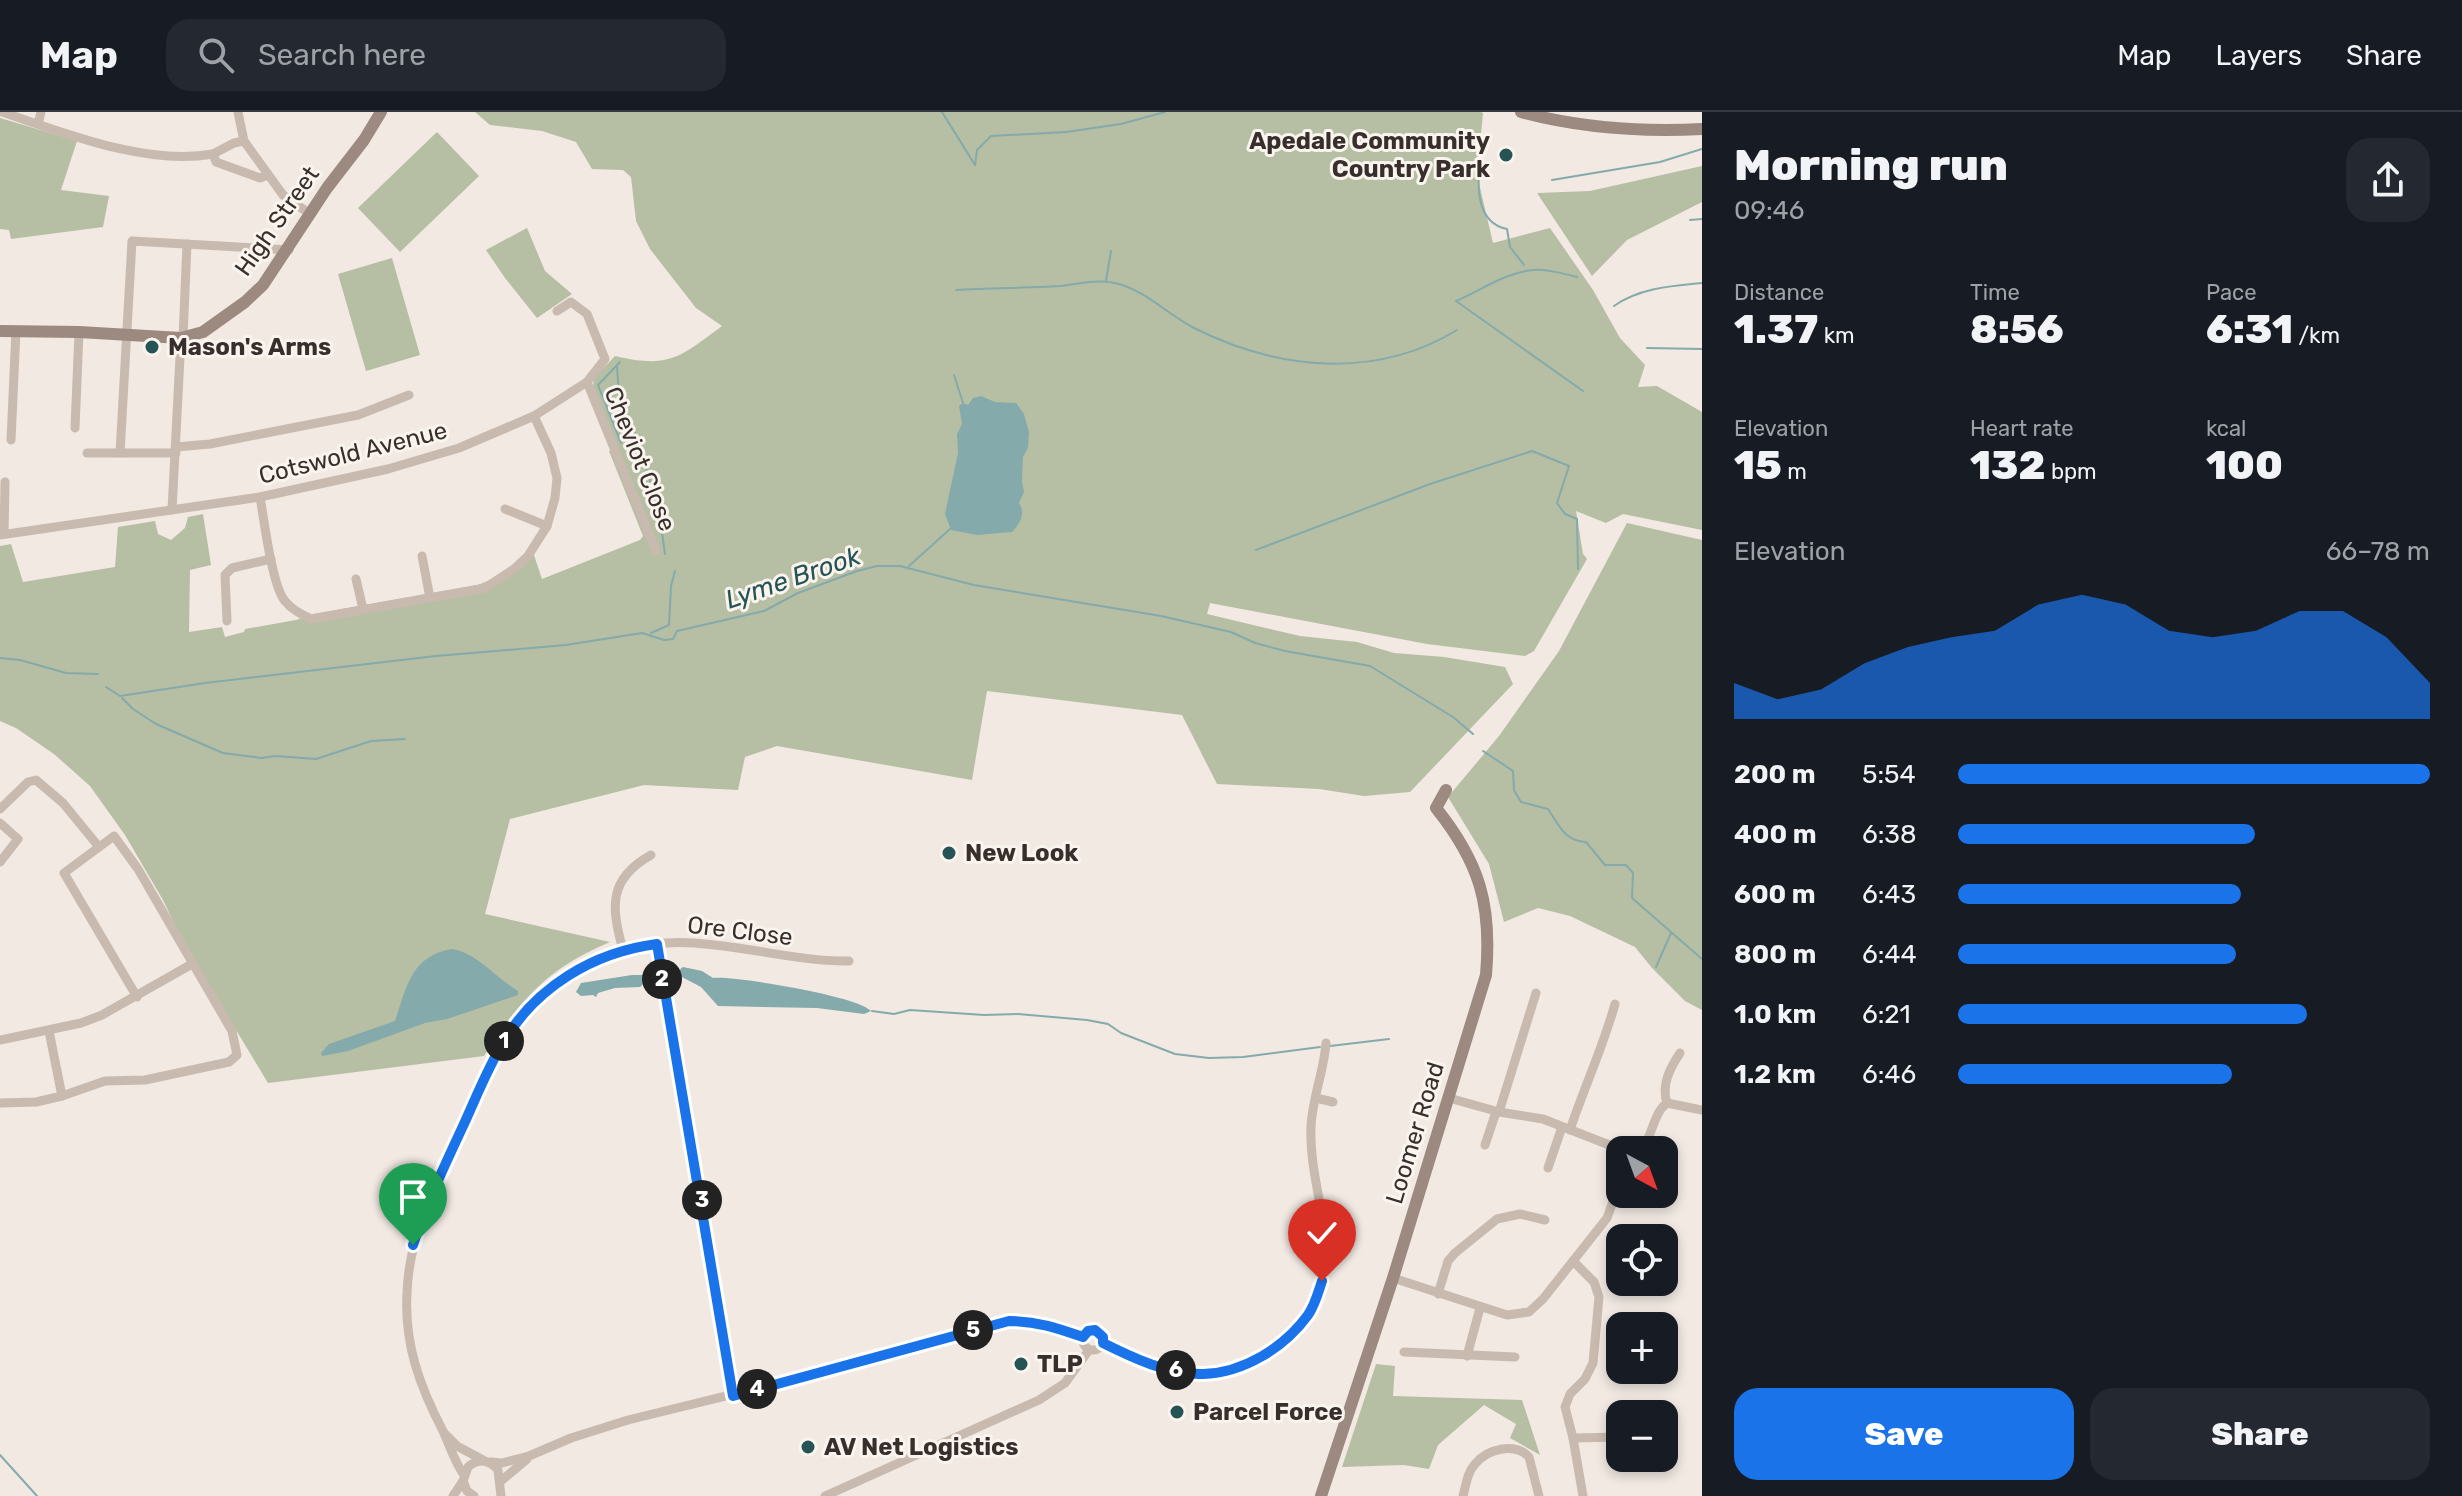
<!DOCTYPE html>
<html lang="en">
<head>
<meta charset="utf-8">
<style>
	:root { --surface:#171b24; --page:#242831; --text:#f1f3f6; --muted:#9ea1a6; --line:#363941; --accent:#1a73e8 }
	body { margin:0; font-family:Rubik,sans-serif; background:var(--page); color:var(--text); height:100vh; display:flex; flex-direction:column; font-size:30px; white-space:nowrap }
	* { box-sizing:border-box; margin:0 }
	p { font-size:26px; color:var(--muted) }
	.icon { flex:none; width:44px; height:44px; fill:none; stroke:currentColor; stroke-width:2; stroke-linecap:round; stroke-linejoin:round }
	.map { position:relative; flex:1; overflow:hidden }
	.drawer { display:flex; flex-direction:column; background:var(--surface); width:760px }
	.drawer>* { flex:none }
	.needle { width:52px; rotate:139deg }
	.buttons { position:absolute; left:1606px; top:1024px; display:grid; gap:16px }
	.buttons a { display:grid; place-items:center; width:72px; height:72px; border-radius:16px; background:var(--surface); box-shadow:0 4px 12px #0003; font-size:40px }
	.pin { position:absolute; display:grid; place-items:center; width:68px; height:68px; color:#fff; margin:-82px -34px; border-radius:50% 50% 50% 0; rotate:-45deg; box-shadow:0 0 8px #0007 }
	.pin .icon { rotate:45deg }
	.km { position:absolute; width:40px; height:40px; margin:-20px; border-radius:50%; background:#222; color:#fff; font-size:22px; line-height:40px; text-align:center }
	.round { display:grid; place-items:center; flex:none; width:84px; height:84px; border-radius:24px; background:var(--page) }
	.headline { display:flex; align-items:center; justify-content:space-between; height:136px; padding:0 32px }
	h1 { font-size:44px; font-weight:800; line-height:60px }
	.stats { display:grid; grid-template-columns:repeat(3,1fr); gap:12px; height:136px; padding:8px 32px }
	.stats div { display:grid; align-content:center }
	.stats b { font-size:40px; font-weight:800 }
	.stats small { font-size:22px; font-weight:400 }
	.stats p { font-size:22px }
	.chart { height:224px; padding:16px 32px }
	.chart p { display:flex; justify-content:space-between }
	.chart svg { width:100%; height:144px; margin-top:8px; fill:var(--accent); opacity:.7 }
	.cta { display:flex; gap:16px; margin-top:auto; padding:16px 32px }
	.cta a { flex:1; height:92px; border-radius:24px; background:var(--accent); color:#fff; font-size:32px; font-weight:800; line-height:92px; text-align:center }
	.cta a+a { background:var(--page); color:var(--text) }
	ul { padding:0 32px; list-style:none; font-size:26px }
	li { display:grid; grid-template-columns:128px 96px 1fr; align-items:center; height:60px }
	li i { height:20px; border-radius:10px; background:var(--accent) }
	header { display:flex; align-items:center; gap:48px; box-sizing:border-box; height:112px; padding:0 40px; background:var(--surface); border-bottom:2px solid var(--line) }
	header strong { font-size:38px }
	nav { display:flex; gap:44px; margin-inline-start:auto; font-size:28px }
	.search { width:560px; height:72px; background:var(--page); display:flex; align-items:center; gap:20px; box-sizing:border-box; padding:0 28px; border-radius:24px; color:var(--muted); font-size:30px }
	main { display:flex; flex:1; min-height:0 }
	.map>svg:first-child { display:block }
	.green { fill:#b6bfa3 }
	.water { fill:#84aaab }
	.lines { fill:none; stroke-linecap:round; stroke-linejoin:round }
	.stream { stroke:#84aaab; stroke-width:2 }
	.street { stroke:#c8baaf; stroke-width:9 }
	.secondary { stroke:#9c8980; stroke-width:12 }
	.route-casing { stroke:#fff; stroke-width:16 }
	.route { stroke:#1a73e8; stroke-width:10 }
	.poi-dot { fill:#265355; stroke:#f9f4ee; stroke-width:3 }
	.labels { text-anchor:middle; dominant-baseline:central; stroke-width:6; stroke-linejoin:round; paint-order:stroke }
	.poi-label { font-size:24px; font-weight:bold; fill:#382f2c; stroke:#f9f4ee; text-anchor:start }
	.street-label { font-size:24px; fill:#382f2c; stroke:#f9f4ee }
	.water-label { font-size:26px; font-style:italic; fill:#265355; stroke:#f9f4ee }
</style>
</head>
<body>
<header>
<strong>Map</strong>
<div class="search"><svg class="icon" aria-label="search" viewBox="0 0 24 24"><circle cx="10" cy="10" r="6"/><path d="M15 15l6 6"/></svg>Search here</div>
<nav><a>Map</a><a>Layers</a><a>Share</a></nav>
</header>
<main>
<div class="map">
<svg width="1702" height="1384" viewBox="0 0 1702 1384">
	<rect width="100%" height="100%" fill="#f1e9e2"/>
	<g class="green">
		<path d="M475,0H1481L1483,1L1477,63L1493,131L1550,116L1593,178L1620,226L1645,253L1638,275L1657,274L1702,300V418L1623,402L1606,411L1576,399L1583,442L1587,447L1534,539L1525,544L1427,532L1210,491L1207,502L1300,524L1357,530L1394,541L1444,545L1505,555L1513,572L1410,680L1364,684L1319,677L1217,672L1182,603L987,579L972,668L777,634L745,645L738,678L644,673L510,707L485,802L610,830C544,858 523,887 484,944L268,971L183,830L163,788L125,723L90,674L54,642L16,616L0,609V434L11,432L23,470L115,455L118,415L155,409L158,422L171,428L185,416L188,405L203,402L211,453L190,458L189,520L222,515L225,525L244,520L245,517L296,508L314,502L478,473L502,463L533,440L542,467L640,428L643,424L609,339L618,335L593,274L594,266L615,244C670,257 680,245 722,214L696,196L650,137L636,109L631,65L623,58L592,57L576,30L542,19L490,13Z"/>
		<path d="M0,6L77,29L61,78L109,84L103,115L11,127L9,118L0,117Z"/>
		<path d="M437,20L479,64L400,140L358,96Z"/>
		<path d="M1702,54V90L1627,128L1592,164L1537,81L1590,79Z"/>
		<path d="M527,116L545,159L572,182L537,206L505,166L486,138Z"/>
		<path d="M392,146L420,243L366,259L338,162Z"/>
		<path d="M1627,411L1702,428V898L1685,889L1652,856L1635,835L1570,804L1538,796L1504,810L1489,752L1448,685L1499,624L1559,539Z"/>
		<path d="M1376,1252L1395,1254L1393,1284L1522,1288L1540,1343L1510,1326L1516,1312L1484,1293L1438,1333L1429,1357L1404,1353L1342,1355Z"/>
	</g>
	<g class="water">
		<path d="M981,284L995,290L1016,291L1024,302L1029,320L1028,336L1023,345L1022,369L1024,380L1019,391C1026,402 1020,411 1012,420L977,423L951,418L945,402L958,341L957,322L962,312L959,294L963,291L968,293L973,286Z"/>
		<path d="M452,837C477,841 496,866 518,879V883L447,907L425,911L348,939L322,944L321,941L329,932L395,909C407,874 411,844 452,837Z"/>
		<path d="M683,855L702,859L713,866C736,864 858,884 871,899L864,902L817,896L718,894L701,875L678,863V859Z"/>
		<path d="M632,863H643L648,868L640,875L615,876L598,881L596,885L593,883L581,884L576,880L581,871Z"/>
	</g>
	<g class="lines">
		<g class="stream">
			<path d="M942,0L975,53L977,38L991,24L1066,20L1121,12L1165,0"/>
			<path d="M1479,30C1478,36 1481,42 1480,48C1477,74 1476,111 1507,117L1510,135L1524,153"/>
			<path d="M1552,68L1660,50L1702,37"/>
			<path d="M1690,108L1702,107"/>
			<path d="M1577,165C1563,162 1547,156 1533,158C1506,160 1480,179 1456,189L1583,279"/>
			<path d="M1106,169L1111,139"/>
			<path d="M956,178C991,176 1026,176 1060,174C1078,172 1097,167 1115,171C1145,178 1167,202 1194,216C1278,258 1375,268 1457,218"/>
			<path d="M1614,194C1639,176 1671,174 1702,171"/>
			<path d="M1647,236L1702,237"/>
			<path d="M620,250L598,273L621,331"/>
			<path d="M617,255L619,283L636,324"/>
			<path d="M954,263L963,291"/>
			<path d="M638,332L658,392L665,442"/>
			<path d="M1256,438L1430,372L1532,339L1569,354L1557,391L1565,402L1577,407L1578,457"/>
			<path d="M909,454L950,417"/>
			<path d="M651,521L669,513L671,474L675,459"/>
			<path d="M0,546L20,548L66,561L98,562"/>
			<path d="M106,575L120,584L205,571L436,544L566,533L642,521L664,528L673,527L677,519L764,499L798,481L857,459L877,454H900L974,473L1161,504L1231,520L1255,531L1285,539L1370,554L1453,605L1473,622"/>
			<path d="M122,586L133,597L156,612L223,641L261,646L276,644L316,647L371,629L405,627"/>
			<path d="M1483,639L1513,659L1514,678L1521,690L1548,697C1559,713 1564,729 1586,730L1605,753H1626L1633,761L1632,786L1702,847"/>
			<path d="M1656,855L1671,821"/>
			<path d="M872,899L894,902L910,898L984,903L1018,902L1087,908L1108,912L1121,921L1175,942L1209,946L1243,945L1320,935"/>
			<path d="M1330,934L1389,927"/>
			<path d="M0,1343L37,1384"/>
		</g>
		<g class="street">
			<path d="M2,0C65,21 146,54 213,42L216,50L260,66L268,63"/>
			<path d="M238,0L244,29L283,83L310,102"/>
			<path d="M38,12L41,0"/>
			<path d="M213,42L234,31L244,29"/>
			<path d="M183,226L187,132"/>
			<path d="M587,270L656,439"/>
			<path d="M75,316L79,220"/>
			<path d="M11,328L16,219"/>
			<path d="M176,335L210,332L358,303L409,283"/>
			<path d="M87,341H176"/>
			<path d="M120,341L132,129L289,138"/>
			<path d="M260,385C264,407 272,474 285,489C292,498 301,502 311,507L485,476L514,457L528,444L547,414L555,386L557,366L551,341L534,304"/>
			<path d="M505,397L547,414"/>
			<path d="M172,398L181,226"/>
			<path d="M4,422L5,370"/>
			<path d="M0,423L260,385L388,357L459,336L534,304L587,270L605,247L587,202L571,190L557,199"/>
			<path d="M422,444L430,486"/>
			<path d="M356,467L363,497"/>
			<path d="M227,509L225,463L232,456L271,447"/>
			<path d="M0,697L28,670L36,668L63,691L99,735"/>
			<path d="M0,711L18,727L0,750"/>
			<path d="M657,832L733,1284"/>
			<path d="M623,838C611,795 608,767 651,743"/>
			<path d="M0,928L81,911L102,903L192,852"/>
			<path d="M62,984L105,969L145,968L229,950L237,943L232,919L138,757L114,724L64,761L137,885"/>
			<path d="M1316,986L1333,990"/>
			<path d="M1449,986L1499,1000L1543,1007L1622,1038"/>
			<path d="M0,991L36,990L62,984L49,919"/>
			<path d="M1667,991L1702,998"/>
			<path d="M1499,1000L1536,881"/>
			<path d="M1570,1018C1584,976 1603,935 1615,892"/>
			<path d="M1485,1033L1496,1000"/>
			<path d="M1641,1038C1653,1024 1653,1001 1667,991C1661,973 1670,956 1680,941"/>
			<path d="M1548,1056L1562,1015"/>
			<path d="M1573,1149L1594,1170L1599,1185L1593,1251L1585,1267L1570,1282L1565,1295L1573,1326L1583,1384"/>
			<path d="M1393,1166L1507,1203L1529,1200L1543,1187L1607,1106L1620,1070"/>
			<path d="M1438,1182L1448,1149L1455,1141L1497,1107L1520,1102L1545,1108"/>
			<circle cx="1093" cy="1228" r="10"/>
			<path d="M1103,1231C1132,1246 1168,1262 1201,1262C1261,1262 1322,1209 1325,1148C1327,1103 1309,1060 1311,1015C1312,987 1324,959 1326,931"/>
			<path d="M1404,1240L1515,1245"/>
			<path d="M1467,1244L1480,1196"/>
			<path d="M446,1323L457,1334L483,1348"/>
			<path d="M1573,1326L1620,1325"/>
			<path d="M491,1350L502,1351L529,1344L571,1326L628,1308L820,1261L1009,1209C1036,1208 1058,1216 1083,1225"/>
			<path d="M464,1363C454,1349 450,1334 443,1319C420,1275 404,1232 407,1181C409,1121 437,1069 462,1016C482,972 500,926 533,891C556,868 585,852 615,841C689,813 773,850 849,849"/>
			<path d="M463,1369L467,1379L474,1384"/>
			<path d="M501,1369L527,1347"/>
			<path d="M453,1384L463,1369L468,1355C478,1346 489,1347 498,1358L501,1384"/>
			<path d="M825,1384L1039,1288L1065,1271L1089,1238"/>
			<path d="M1463,1384C1466,1373 1467,1361 1475,1352C1487,1337 1515,1330 1529,1345L1539,1384"/>
		</g>
		<g class="secondary">
			<path d="M1521,0C1580,16 1641,20 1702,17"/>
			<path d="M0,219L79,220L181,226L203,220L245,190L263,173L327,76L364,28L381,0"/>
			<path d="M1321,1384L1393,1166L1486,863C1492,793 1480,751 1436,696L1446,678"/>
		</g>
	</g>
	<g class="lines">
		<defs>
			<path id="route" d="M413,1133C426,1092 445,1053 463,1014C476,986 487,957 503,931C535,875 594,840 657,832L733,1284L1009,1209C1037,1209 1057,1216 1083,1225L1088,1219L1095,1218L1103,1225V1231C1133,1246 1169,1263 1203,1262C1243,1261 1284,1236 1308,1203C1315,1193 1318,1181 1322,1169"/>
		</defs>
		<use href="#route" class="route-casing"/>
		<use href="#route" class="route"/>
	</g>
	<g class="poi-dot">
		<circle cx="1506" cy="43" r="8"/>
		<circle cx="152" cy="235" r="8"/>
		<circle cx="949" cy="741" r="8"/>
		<circle cx="1021" cy="1252" r="8"/>
		<circle cx="1177" cy="1300" r="8"/>
		<circle cx="808" cy="1335" r="8"/>
	</g>
	<g class="labels">
		<g class="poi-label">
			<text x="1490" y="29" text-anchor="end">Apedale Community<tspan x="1490" dy="28">Country Park</tspan></text>
			<text x="168" y="235">Mason's Arms</text>
			<text x="965" y="741">New Look</text>
			<text x="1037" y="1252">TLP</text>
			<text x="1193" y="1300">Parcel Force</text>
			<text x="824" y="1335">AV Net Logistics</text>
		</g>
		<g class="street-label">
			<text transform="translate(277 109) rotate(-55)">High Street</text>
			<text transform="translate(353 341) rotate(-14)">Cotswold Avenue</text>
			<text transform="translate(640 347) rotate(68)">Cheviot Close</text>
			<text transform="translate(740 819) rotate(7)">Ore Close</text>
			<text transform="translate(1415 1021) rotate(-73)">Loomer Road</text>
		</g>
		<g class="water-label">
			<text transform="translate(793 466) rotate(-19)">Lyme Brook</text>
		</g>
	</g>
</svg>
<div class="buttons">
<a><svg class="needle" viewBox="-14 -14 28 28"><path d="M0-13l5 13h-10z" fill="#e53935"/><path d="M0 13l5-13h-10z" fill="#9ea1a6"/></svg></a>
<a><svg class="icon" aria-label="locate" viewBox="0 0 24 24"><circle cx="12" cy="12" r="6"/><path d="M12 2v4M12 18v4M2 12h4M18 12h4"/></svg></a>
<a>+</a>
<a>−</a>
</div>
<div class="pin" style="left:413px;top:1133px;background:#1e9e55"><svg class="icon" aria-label="arrive" viewBox="0 0 24 24"><path d="M6 21V4h12l-3 4 3 4H6"/></svg></div>
<div class="pin" style="left:1322px;top:1169px;background:#d93025"><svg class="icon" aria-label="check" viewBox="0 0 24 24"><path d="M5 12l5 5 9-10"/></svg></div>
<b class="km" style="left:504px;top:929px">1</b>
<b class="km" style="left:662px;top:867px">2</b>
<b class="km" style="left:702px;top:1088px">3</b>
<b class="km" style="left:757px;top:1277px">4</b>
<b class="km" style="left:973px;top:1218px">5</b>
<b class="km" style="left:1176px;top:1258px">6</b>
</div>
<section class="drawer">
<div class="headline"><div><h1>Morning run</h1><p>09:46</p></div><a class="round"><svg class="icon" aria-label="share" viewBox="0 0 24 24"><path d="M12 15V3M7 8l5-5 5 5M5 13v7h14v-7"/></svg></a></div>
<div class="stats">
<div><p>Distance</p><b>1.37<small> km</small></b></div>
<div><p>Time</p><b>8:56</b></div>
<div><p>Pace</p><b>6:31<small> /km</small></b></div>
</div>
<div class="stats">
<div><p>Elevation</p><b>15<small> m</small></b></div>
<div><p>Heart rate</p><b>132<small> bpm</small></b></div>
<div><p>kcal</p><b>100</b></div>
</div>
<div class="chart"><p><span>Elevation</span>66–78 m</p>
<svg viewBox="0 0 160 44" preserveAspectRatio="none"><path d="M0 44V33L10 38L20 35L30 27L40 22L50 19L60 17L70 9L80 6L90 9L100 17L110 19L120 17L130 11L140 11L150 19L160 33V44z"/></svg>
</div>
<ul>
<li><b>200 m</b>5:54<i style="width:100%"></i></li>
<li><b>400 m</b>6:38<i style="width:63%"></i></li>
<li><b>600 m</b>6:43<i style="width:60%"></i></li>
<li><b>800 m</b>6:44<i style="width:59%"></i></li>
<li><b>1.0 km</b>6:21<i style="width:74%"></i></li>
<li><b>1.2 km</b>6:46<i style="width:58%"></i></li>
</ul>
<div class="cta"><a>Save</a><a>Share</a></div>
</section>
</main>
</body>
</html>
